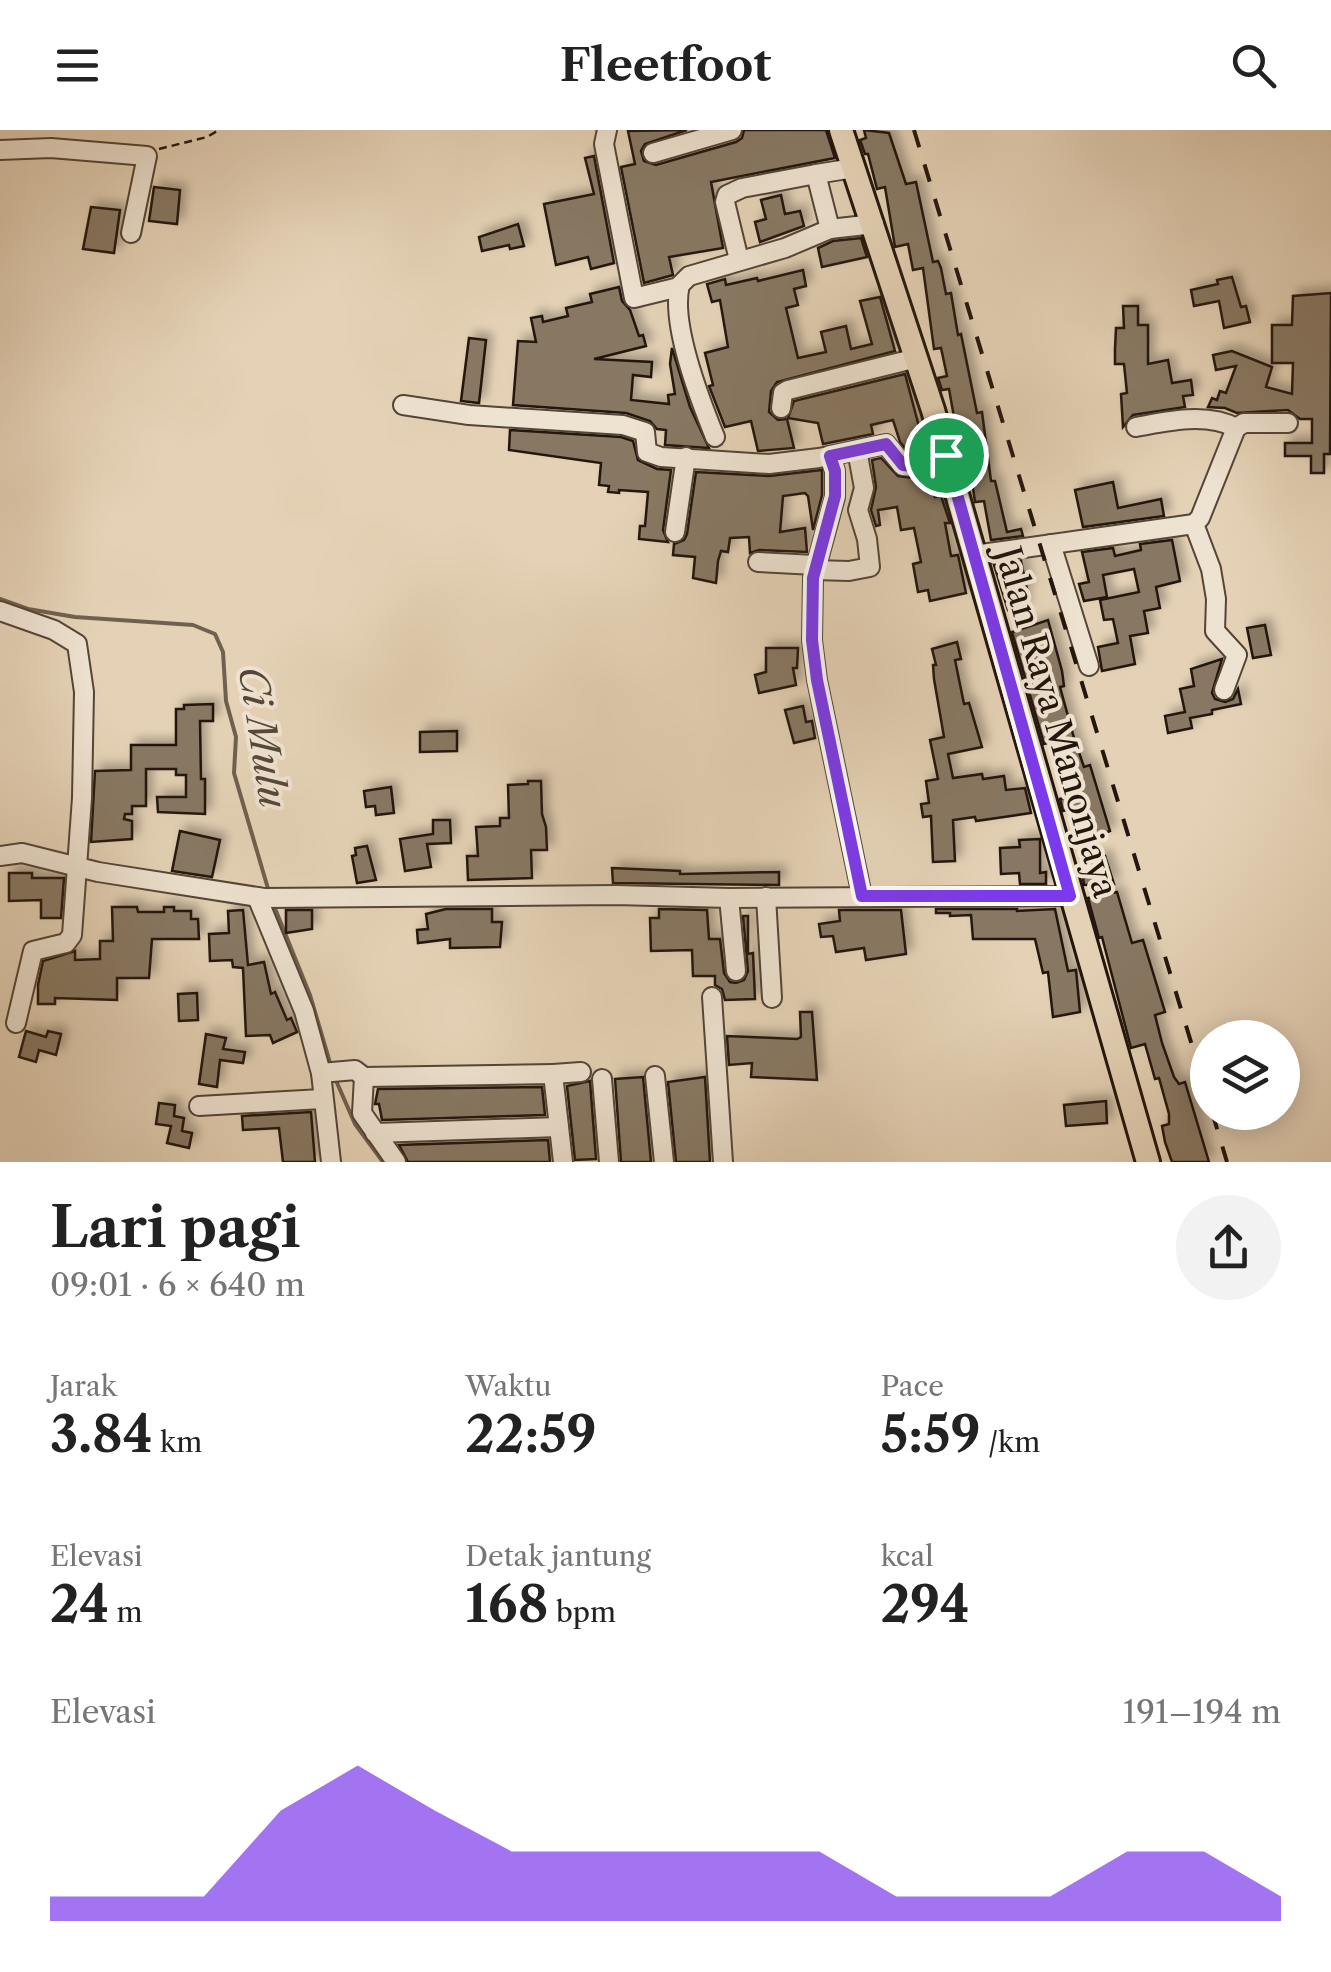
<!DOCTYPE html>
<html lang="id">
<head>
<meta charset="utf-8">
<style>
	:root { --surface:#fff; --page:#f2f2f2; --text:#222; --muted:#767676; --accent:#7c3aed }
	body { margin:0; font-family:"Libre Caslon Text",serif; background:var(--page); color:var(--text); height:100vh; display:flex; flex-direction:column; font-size:38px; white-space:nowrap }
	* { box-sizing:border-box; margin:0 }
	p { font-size:32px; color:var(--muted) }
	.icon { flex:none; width:55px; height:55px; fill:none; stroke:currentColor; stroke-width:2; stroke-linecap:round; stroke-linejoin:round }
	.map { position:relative; height:1032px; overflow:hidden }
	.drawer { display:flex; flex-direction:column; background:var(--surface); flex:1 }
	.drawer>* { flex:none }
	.tools { position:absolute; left:1190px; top:890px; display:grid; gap:20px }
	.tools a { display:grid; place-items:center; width:110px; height:110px; border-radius:50%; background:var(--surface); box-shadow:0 5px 25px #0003; font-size:50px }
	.pin { position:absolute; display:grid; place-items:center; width:85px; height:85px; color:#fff; margin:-42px; border:5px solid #fff; border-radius:50%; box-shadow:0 2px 10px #0007 }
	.round { display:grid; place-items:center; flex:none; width:105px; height:105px; border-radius:52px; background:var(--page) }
	.summary { display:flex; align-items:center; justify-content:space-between; height:170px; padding:0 50px }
	h1 { font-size:55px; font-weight:800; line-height:75px }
	.figures { display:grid; grid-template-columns:repeat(3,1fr); gap:15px; height:170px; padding:10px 50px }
	.figures div { display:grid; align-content:center }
	.figures b { font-size:50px; font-weight:800 }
	.figures small { font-size:28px; font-weight:400 }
	.figures p { font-size:28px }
	.chart { height:280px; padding:20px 50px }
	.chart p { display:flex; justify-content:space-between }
	.chart svg { width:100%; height:180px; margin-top:10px; fill:var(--accent); opacity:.7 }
	header { display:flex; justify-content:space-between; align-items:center; height:130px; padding:0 50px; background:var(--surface); font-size:45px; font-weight:800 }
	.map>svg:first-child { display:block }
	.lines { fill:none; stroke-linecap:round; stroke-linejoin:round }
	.stream { stroke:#70604f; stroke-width:4 }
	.building { fill:#887864; stroke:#23160c; stroke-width:2.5; filter:url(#shadow) }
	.minor-casing { stroke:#544536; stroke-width:22 }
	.major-casing { stroke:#23160c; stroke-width:28 }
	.path { stroke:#23160c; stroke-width:2.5; stroke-dasharray:8 5; stroke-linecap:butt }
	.minor { stroke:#eee2d0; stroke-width:18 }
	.major { stroke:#e5d2b6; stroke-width:22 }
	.rail { stroke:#23160c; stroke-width:4; stroke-dasharray:18 18; stroke-linecap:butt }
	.route-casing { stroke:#fff; stroke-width:20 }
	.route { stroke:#7c3aed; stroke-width:12 }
	.labels { text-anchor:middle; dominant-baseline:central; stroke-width:8; stroke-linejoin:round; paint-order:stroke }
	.street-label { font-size:35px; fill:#23160c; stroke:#eee2d0 }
	.water-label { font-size:38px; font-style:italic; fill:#564839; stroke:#eee2d0 }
</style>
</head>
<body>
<header><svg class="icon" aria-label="menu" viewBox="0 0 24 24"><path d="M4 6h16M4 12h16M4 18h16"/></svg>Fleetfoot<svg class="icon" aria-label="search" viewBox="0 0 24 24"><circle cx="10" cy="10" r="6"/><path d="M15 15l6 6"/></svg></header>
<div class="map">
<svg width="1331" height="1032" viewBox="0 0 1331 1032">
	<defs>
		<filter id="shadow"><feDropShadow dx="6" dy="-6" stdDeviation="5" flood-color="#0004"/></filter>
	</defs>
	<rect width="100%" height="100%" fill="#e5d2b6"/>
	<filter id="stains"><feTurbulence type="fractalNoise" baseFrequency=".002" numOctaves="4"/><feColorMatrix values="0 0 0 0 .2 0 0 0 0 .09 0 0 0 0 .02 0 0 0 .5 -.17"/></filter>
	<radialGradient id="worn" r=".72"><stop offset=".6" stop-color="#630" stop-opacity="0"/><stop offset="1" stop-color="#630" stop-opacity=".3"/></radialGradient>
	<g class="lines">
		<g class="stream">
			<path d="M0,469L28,479L75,487L193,495L215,504L223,522L226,571L236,607L234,643L269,762"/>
			<path d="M274,776L310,865L331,936"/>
			<path d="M334,946L355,994L383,1032"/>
		</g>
	</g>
	<g class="building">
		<path d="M687,0L645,14L641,21L644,31L656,35L736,12L742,8L744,0H826L835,28L711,52L723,118L669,127L673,145L644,153L621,37L635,34L628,1Z"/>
		<path d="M864,0L889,3L906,54L916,52L933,132L938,131L941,138L946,164L951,163L958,205L961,204L977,283L982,282L991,351H995L1007,402L1021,399L1023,406L991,410L984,371L975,372L969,331L963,332L952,291L954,287L949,259L942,260L938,248L947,246L941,218L934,219L923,138L913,140L908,114L895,117L885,57L877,59L868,24H865L860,10L866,8Z"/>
		<path d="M594,26L614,133L591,139L588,127L556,135L544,74L594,64L585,28Z"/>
		<path d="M154,57L180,60L177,94L149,91Z"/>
		<path d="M781,65L785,84L800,81L804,96L760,112L755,92L766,89L761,70Z"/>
		<path d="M91,77L120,80L114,123L83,119Z"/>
		<path d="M518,94L524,116L510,119L509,115L482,121L479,107Z"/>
		<path d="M861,108L867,127L822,137L818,118L833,111Z"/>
		<path d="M803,140L806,156L794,159L798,175L786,178L798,228L826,222L821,202L846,196L851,219L872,214L860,171L880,167L895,221L777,252L771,261L769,282L778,290L787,289L794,318L758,321L751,291L725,297L709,256L713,255L705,223L728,217L720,170L712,172L707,154L725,149L726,155L757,148L758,151Z"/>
		<path d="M1232,147L1241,177L1246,176L1250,192L1224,198L1219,171L1194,176L1191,160L1218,154L1217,150Z"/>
		<path d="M619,157L622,171L630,180L639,206L643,205L646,216L594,229L652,232L651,247L633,245L631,270L669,274L668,265L675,264L670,234L672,218L690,277L709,318L665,315L666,300L657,299L650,291L626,283L513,275L518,211L536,212L531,188L542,186L543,192L568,186L566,178L592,172L590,164Z"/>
		<path d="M1331,163L1330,324H1324V343H1311V326H1285V313H1312V289H1300L1288,280L1237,283L1225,278L1208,277L1212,268L1217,270L1220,261L1226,263L1236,236L1216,240L1213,225L1232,221L1272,237L1266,257L1292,264L1293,233H1272V195H1292L1293,166Z"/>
		<path d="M1123,176H1138V195H1148V234L1168,230L1172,253L1191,250L1193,265L1183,266L1185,277L1133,285L1123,297L1121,264L1127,263L1124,234H1115V219L1116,198H1124Z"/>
		<path d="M469,208L486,210L479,273L461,271Z"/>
		<path d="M905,244L925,319L909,323L900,312L893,290L871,295L873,304L823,314L818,293L788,288L794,271Z"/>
		<path d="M510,300L621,307L633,311L638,330L657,339L671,340L663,400L668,412L639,409L640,396H645L648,362L619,360V363L608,362L609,356L599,355L601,333L509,320Z"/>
		<path d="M881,328L898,346L913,348L931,344L935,367L941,366L950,393H945L951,426L958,425L966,463L930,471L928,460L918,462L913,434L921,432L914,398L901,400L897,377L878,380L880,395L876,396L871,380L876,357L872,330Z"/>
		<path d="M822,340V365L813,400L808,366L805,363L783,366L780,402L805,398L807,422L759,420L750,423L749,407L730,408L728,422L721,421L718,431L716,453L693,448L695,427L673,425L674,414L684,410L687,404L696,342L769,346Z"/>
		<path d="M1113,352L1118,378L1161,369L1164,386L1083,397L1075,360Z"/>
		<path d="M1172,410L1180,451L1156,457L1160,478L1144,481L1148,503L1130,506L1135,534L1102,541L1098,517L1118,513L1113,489L1104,490L1100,470L1139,462L1134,439L1103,445L1107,467L1084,471L1079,454L1089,452L1082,422L1113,418L1115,426L1141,420L1140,414Z"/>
		<path d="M1021,431L1027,459L1022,460L1025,477L1008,480L994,435Z"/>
		<path d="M1048,490L1062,541L1064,556L1060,557L1074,608L1084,637L1090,635L1110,701L1080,713L1071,679L1063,681L1060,669L1072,666L1062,632L1057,633L1051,612L1044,614L1012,502Z"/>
		<path d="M1265,495L1271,525L1253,528L1247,498Z"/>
		<path d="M957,512L961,529L955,530L964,574L969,573L982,617L948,624L953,648L982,644L983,649L1004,646L1006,660L1025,658L1031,683L976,691L975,687L953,690L955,731L933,732L931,686L923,687L921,674L929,673L926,651L938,649L930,610L944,607L934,549L933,535H936L932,519Z"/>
		<path d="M766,518H798L797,538H793L796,555L759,563L755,545L766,542Z"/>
		<path d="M1222,529L1212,563L1215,569L1225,572L1233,569L1238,559L1241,574L1212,580V584L1190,588L1192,598L1168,603L1165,586L1185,582L1180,559L1194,556L1191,539Z"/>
		<path d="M213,574V591H200L201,649H205V684L158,682L157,667H186V645H176V639H146V676H132V684H125L124,689L132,691V709L91,712L95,641L131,640V615H176V579H184V575Z"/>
		<path d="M803,576L806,592L812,591L815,608L794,613L785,580Z"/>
		<path d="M457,601V621L420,622V602Z"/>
		<path d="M528,651H541L542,684L546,697L547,720H531L532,748L468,750L467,726H478L476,697L500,696V688H509L508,655L528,654Z"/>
		<path d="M391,657L394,683L376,685L375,676L366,677L364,661Z"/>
		<path d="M433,690H450L451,713L427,714L431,737L405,741L400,709L433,704Z"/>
		<path d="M180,701L220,710L212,747L172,741Z"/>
		<path d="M1040,709V743L1046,742V754H1020L1019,743L1001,744L1000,718L1020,717L1019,710Z"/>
		<path d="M367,716L376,750L357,753L352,726L356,725L355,718Z"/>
		<path d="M1105,726L1114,754L1084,755L1083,748L1095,745L1090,730Z"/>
		<path d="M612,738L680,741V744L779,742V755L613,753Z"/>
		<path d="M9,743H32V748H64L61,788H41V770L9,771Z"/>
		<path d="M1117,762L1132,813L1143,810L1165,882L1155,885L1162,913L1174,947L1179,954L1185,952L1209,1032H1172L1165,1012L1162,996L1169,994V984L1159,948L1155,949L1145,914L1131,918L1102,807L1099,808L1088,768Z"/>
		<path d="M112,777H137L138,782H164V777H174V781H191V789H198L199,809H152L149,848H117V870L55,868V874H38V855L43,831L75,821V830L100,829V811H113Z"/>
		<path d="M446,779H492V792H502L500,817L450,818V809L418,813L417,800L428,799L426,784Z"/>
		<path d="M659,779L707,780L709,809H720L724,843L730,852L736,853L744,850L748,841L743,786H748V824L753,823L755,869L725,870L722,859L715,855V846H693L692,820L651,821L650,788H659Z"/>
		<path d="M936,779H1017V781L1055,779L1068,841L1076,840L1080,882L1053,887L1048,842L1043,843L1035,809H973L971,785L950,786V783H936Z"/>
		<path d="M243,780L248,835L264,832L271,864L275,862L287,890L291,888L297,902L273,913L270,905L246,906L243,838L233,837L232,830L210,831L209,804L229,803L228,781Z"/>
		<path d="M286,780H312V799L286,803Z"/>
		<path d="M839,780H901L906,824L866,830L864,818L836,822L833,806L821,807L819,794L840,791Z"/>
		<path d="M197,863L198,890L179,891L178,864Z"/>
		<path d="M800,882H812L817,950L751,947L752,933L729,935L727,906L797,909L801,907Z"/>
		<path d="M26,901L46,907L48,901L61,904L56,925L39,920L36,932L19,927Z"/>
		<path d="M206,904L226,908L223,919L245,922L243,933L220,930L217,957L199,954Z"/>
		<path d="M643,947L651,1032H621L615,949Z"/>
		<path d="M705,947L710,1032H676L668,952Z"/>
		<path d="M590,951L596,1029L575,1030L567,956Z"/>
		<path d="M542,957L545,985L382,990L379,974H375L378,959Z"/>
		<path d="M1106,971L1107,993L1066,996L1064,975Z"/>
		<path d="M159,973L175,975L174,986L184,988L182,1001L192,1003L189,1018L167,1013L171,996L156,994Z"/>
		<path d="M311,982L315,1032H283L279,998L243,1000L242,986Z"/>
		<path d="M548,1010L550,1032H408L399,1015Z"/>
	</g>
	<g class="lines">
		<defs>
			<g id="minor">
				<path d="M607,0L604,14L634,168L679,157"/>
				<path d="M0,20L51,18L147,26L131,103"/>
				<path d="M653,23L732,0"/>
				<path d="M854,38L816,44L830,99L874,94"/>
				<path d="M739,130L725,72L727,65L742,58L816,44"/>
				<path d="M403,275L469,285L623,295L645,302L647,322L661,327L769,334L819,328L886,314L903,335L913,336L946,325"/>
				<path d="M781,278L783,263L788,260L917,228"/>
				<path d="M1136,297C1166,291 1208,282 1236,298"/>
				<path d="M715,307C700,270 670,193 680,155L689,146L785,118L830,99"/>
				<path d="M830,326L835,341V367L813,448L812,510L817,550L862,766"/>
				<path d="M1194,394L1211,439L1216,469L1215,501L1237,525L1224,560"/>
				<path d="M675,402L686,327"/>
				<path d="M1051,414L1089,536"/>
				<path d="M974,425L1194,394L1200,388L1236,298L1244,293H1288"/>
				<path d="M758,432L815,435"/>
				<path d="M814,440L849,441L870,437L867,409L858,380L864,358L857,320"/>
				<path d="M0,481L54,500L77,514L84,562L82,668L72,805L66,813L33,821L16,893"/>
				<path d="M0,726L22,723L98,742L264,768L616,765L729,768L1070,766"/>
				<path d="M257,767L304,881L321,943L331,1032"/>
				<path d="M766,767L772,868"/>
				<path d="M729,768L736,841"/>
				<path d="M712,867L723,1032"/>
				<path d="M321,943L355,940L364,947L553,944L563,1032"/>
				<path d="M553,944L581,942"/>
				<path d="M655,946L664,1032"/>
				<path d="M364,947L362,983L396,1032"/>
				<path d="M602,949L609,1032"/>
				<path d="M199,976L322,969"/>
				<path d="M375,1003L559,997"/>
			</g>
			<path id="major" d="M841,0L933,280L1148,1032"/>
		</defs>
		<use href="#minor" class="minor-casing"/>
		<use href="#major" class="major-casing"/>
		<path class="path" d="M159,19L207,7L219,0"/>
		<use href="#minor" class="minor"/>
		<use href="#major" class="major"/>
		<g class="rail">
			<path d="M914,0L1208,968"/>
			<path d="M1212,982L1227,1032"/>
		</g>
	</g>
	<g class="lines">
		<defs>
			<path id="route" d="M886,314L903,335L913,336L946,325L1070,766H862L817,550L812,510L813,448L835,366V341L830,326Z"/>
		</defs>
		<use href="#route" class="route-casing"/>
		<use href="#route" class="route"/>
	</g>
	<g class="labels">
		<g class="street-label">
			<text transform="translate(1057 592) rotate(74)">Jalan Raya Manonjaya</text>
		</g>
		<g class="water-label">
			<text transform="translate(263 607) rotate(81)">Ci Mulu</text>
		</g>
	</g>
	<rect width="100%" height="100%" filter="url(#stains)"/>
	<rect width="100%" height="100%" fill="url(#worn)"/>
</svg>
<div class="tools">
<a><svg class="icon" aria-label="layers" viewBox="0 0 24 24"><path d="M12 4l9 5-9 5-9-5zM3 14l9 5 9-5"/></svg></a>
</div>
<div class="pin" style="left:946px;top:325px;background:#1e9e55"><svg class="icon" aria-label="arrive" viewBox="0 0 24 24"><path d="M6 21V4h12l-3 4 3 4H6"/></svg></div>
</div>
<section class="drawer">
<div class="summary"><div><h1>Lari pagi</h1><p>09:01 · 6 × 640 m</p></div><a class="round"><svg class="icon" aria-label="share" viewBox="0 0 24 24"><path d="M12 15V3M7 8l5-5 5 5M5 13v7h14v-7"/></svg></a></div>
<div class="figures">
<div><p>Jarak</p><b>3.84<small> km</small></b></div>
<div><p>Waktu</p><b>22:59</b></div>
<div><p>Pace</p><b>5:59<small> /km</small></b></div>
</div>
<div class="figures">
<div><p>Elevasi</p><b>24<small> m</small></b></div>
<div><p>Detak jantung</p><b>168<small> bpm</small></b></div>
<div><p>kcal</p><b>294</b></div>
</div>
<div class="chart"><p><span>Elevasi</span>191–194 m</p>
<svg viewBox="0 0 160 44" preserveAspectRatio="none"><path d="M0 44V38L10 38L20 38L30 17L40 6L50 17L60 27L70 27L80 27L90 27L100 27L110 38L120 38L130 38L140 27L150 27L160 38V44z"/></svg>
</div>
</section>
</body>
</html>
